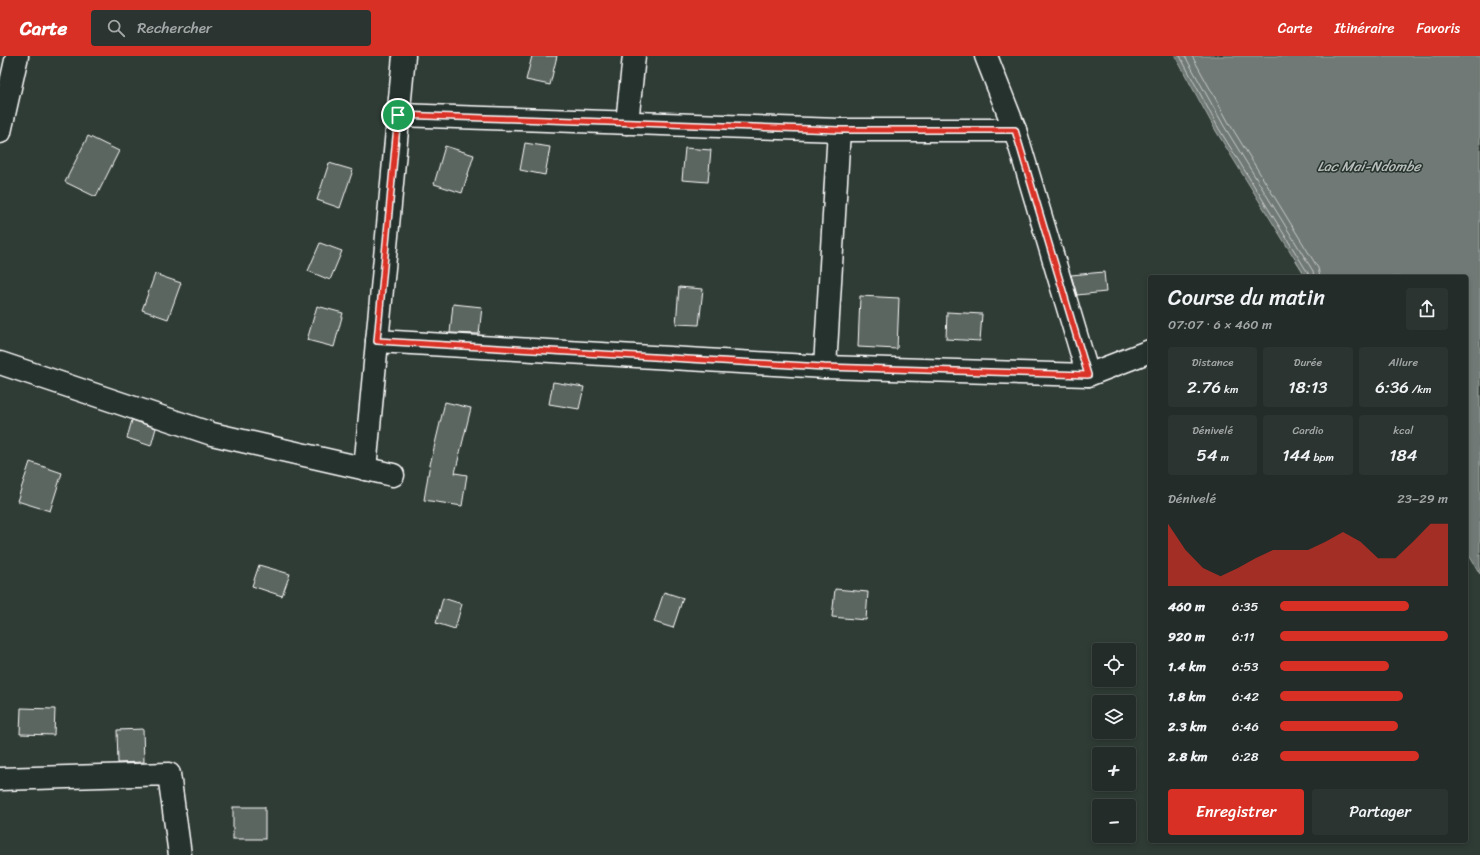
<!DOCTYPE html>
<html lang="fr">
<head>
<meta charset="utf-8">
<style>
	:root { --surface:#232c28; --page:#2b3430; --text:#f1f3f6; --muted:#a3a7a8; --line:#404845; --accent:#d93025 }
	body { margin:0; font-family:Sriracha,sans-serif; background:var(--page); color:var(--text); height:100vh; display:flex; flex-direction:column; font-size:15px; white-space:nowrap }
	* { box-sizing:border-box; margin:0 }
	p { font-size:13px; color:var(--muted) }
	.icon { flex:none; width:22px; height:22px; fill:none; stroke:currentColor; stroke-width:2; stroke-linecap:round; stroke-linejoin:round }
	.map { position:relative; flex:1; overflow:hidden }
	.side { position:absolute; left:1148px; top:219px; width:320px; height:568px; display:flex; flex-direction:column; background:var(--surface); border-radius:4px; box-shadow:0 2px 6px #0003,0 0 0 1px var(--line) }
	.side>* { flex:none }
	.tools { position:absolute; left:1092px; top:587px; display:grid; gap:8px }
	.tools a { display:grid; place-items:center; width:44px; height:44px; border-radius:4px; background:var(--surface); box-shadow:0 2px 6px #0003,0 0 0 1px var(--line); font-size:20px }
	.pin { position:absolute; display:grid; place-items:center; width:34px; height:34px; color:#fff; margin:-17px; border:2px solid #fff; border-radius:50%; box-shadow:0 1px 4px #0007 }
	.round { display:grid; place-items:center; flex:none; width:42px; height:42px; border-radius:4px; background:var(--page) }
	.summary { display:flex; align-items:center; justify-content:space-between; height:68px; padding:0 20px }
	h1 { font-size:22px; font-weight:600; line-height:30px }
	.metrics { display:grid; grid-template-columns:repeat(3,1fr); gap:6px; height:68px; padding:4px 20px }
	.metrics div { display:grid; align-content:center; border-radius:4px; background:var(--page); text-align:center }
	.metrics b { font-size:17px; font-weight:600 }
	.metrics small { font-size:11px; font-weight:400 }
	.metrics p { font-size:11px }
	.chart { height:112px; padding:8px 20px }
	.chart p { display:flex; justify-content:space-between }
	.chart svg { width:100%; height:72px; margin-top:4px; fill:var(--accent); opacity:.7 }
	.primary-button { display:flex; gap:8px; margin-top:auto; padding:8px 20px }
	.primary-button a { flex:1; height:46px; border-radius:4px; background:var(--accent); color:#fff; font-size:16px; font-weight:600; line-height:46px; text-align:center }
	.primary-button a+a { background:var(--page); color:var(--text) }
	ul { padding:0 20px; list-style:none; font-size:13px }
	li { display:grid; grid-template-columns:64px 48px 1fr; align-items:center; height:30px }
	li i { height:10px; border-radius:5px; background:var(--accent) }
	header { display:flex; align-items:center; gap:24px; box-sizing:border-box; height:56px; padding:0 20px; background:var(--accent); color:#fff }
	header strong { font-size:19px }
	nav { display:flex; gap:22px; margin-inline-start:auto; font-size:14px }
	.search { width:280px; height:36px; background:var(--page); display:flex; align-items:center; gap:10px; box-sizing:border-box; padding:0 14px; border-radius:4px; color:var(--muted); font-size:15px }
	.map>svg:first-child { display:block }
	.water { fill:#707975; stroke:#a9afac }
	.lines { fill:none; stroke-linecap:round; stroke-linejoin:round }
	.shore { stroke:#c6c9c8; stroke-width:1 }
	.building { fill:#5b6661; stroke:#fff }
	.street-casing { stroke:#fff; stroke-width:25 }
	.street { stroke:#26332d; stroke-width:22 }
	.route-casing { stroke:#fff; stroke-width:8 }
	.route { stroke:#d93025; stroke-width:5 }
	.labels { text-anchor:middle; dominant-baseline:central; stroke-width:3; stroke-linejoin:round; paint-order:stroke }
	.water-label { font-size:14px; font-style:italic; fill:#b8bcba; stroke:#26332d }
</style>
</head>
<body>
<header>
<strong>Carte</strong>
<div class="search"><svg class="icon" aria-label="search" viewBox="0 0 24 24"><circle cx="10" cy="10" r="6"/><path d="M15 15l6 6"/></svg>Rechercher</div>
<nav><a>Carte</a><a>Itinéraire</a><a>Favoris</a></nav>
</header>
<div class="map">
<svg width="1480" height="799" viewBox="0 0 1480 799">
	<rect width="100%" height="100%" fill="#2f3b35"/>
	<filter id="ink" filterUnits="userSpaceOnUse"><feTurbulence type="fractalNoise" baseFrequency=".025" numOctaves="2"/><feDisplacementMap in="SourceGraphic" scale="8" xChannelSelector="R" yChannelSelector="G"/><feConvolveMatrix kernelMatrix="1 2 1 2 8 2 1 2 1" color-interpolation-filters="sRGB"/></filter>
	<g filter="url(#ink)">
		<path class="water" d="M1175,0H1480V518L1466,494V221H1306L1216,75Z"/>
		<g class="lines">
			<g class="shore">
				<path d="M1180,0L1219,73L1308,217L1309,221"/>
				<path d="M1185,0L1224,70L1313,215L1314,221"/>
				<path d="M1192,0L1229,67L1318,212L1320,221"/>
			</g>
		</g>
		<g class="building">
			<path d="M532,0H557L550,29L526,24Z"/>
			<path d="M88,80L119,95L96,141L65,126Z"/>
			<path d="M525,87L550,91L545,119L520,114Z"/>
			<path d="M445,90L474,99L462,137L434,128Z"/>
			<path d="M685,92L711,94L708,126L682,124Z"/>
			<path d="M329,107L353,114L340,152L317,144Z"/>
			<path d="M320,187L342,195L330,224L308,215Z"/>
			<path d="M1104,216L1106,236L1077,239L1071,219Z"/>
			<path d="M155,218L181,227L168,263L142,254Z"/>
			<path d="M679,231L703,233L699,269L676,268Z"/>
			<path d="M860,240L899,242L897,293L858,291Z"/>
			<path d="M453,248L482,251L479,278L450,277Z"/>
			<path d="M317,250L343,257L334,291L307,284Z"/>
			<path d="M947,256L982,258L980,285L946,283Z"/>
			<path d="M553,326L584,331L579,353L549,348Z"/>
			<path d="M445,346L471,352L455,417L467,419L462,450L424,444L429,413Z"/>
			<path d="M132,364L156,372L151,390L127,382Z"/>
			<path d="M30,406L62,417L50,455L17,445Z"/>
			<path d="M259,509L290,518L282,540L252,530Z"/>
			<path d="M835,533L868,536L866,564L832,561Z"/>
			<path d="M664,536L683,542L673,572L654,566Z"/>
			<path d="M443,542L462,548L455,573L436,567Z"/>
			<path d="M21,652L55,653L54,679L20,678Z"/>
			<path d="M143,673L144,706L118,707L117,674Z"/>
			<rect x="233" y="751" width="32" height="32"/>
		</g>
		<g class="lines">
			<defs>
				<g id="street">
					<path d="M986,0L1015,74L1088,319"/>
					<path d="M398,59L839,74H1015"/>
					<path d="M627,67L634,0"/>
					<path d="M0,76L17,0"/>
					<path d="M377,285L825,311L839,74"/>
					<path d="M0,307L212,378L393,419"/>
					<path d="M825,311L1088,319L1150,295"/>
					<path d="M365,413L404,0"/>
					<path d="M0,723L169,718L180,799"/>
				</g>
			</defs>
			<use href="#street" class="street-casing"/>
			<use href="#street" class="street"/>
		</g>
	</g>
	<g class="lines" filter="url(#ink)">
		<defs>
			<path id="route" d="M398,59L839,74H1015L1088,319L824,311L377,285Z"/>
		</defs>
		<use href="#route" class="route-casing"/>
		<use href="#route" class="route"/>
	</g>
	<g class="labels">
		<g class="water-label">
			<text x="1369" y="110">Lac Mai-Ndombe</text>
		</g>
	</g>
</svg>
<div class="tools">
<a><svg class="icon" aria-label="locate" viewBox="0 0 24 24"><circle cx="12" cy="12" r="6"/><path d="M12 2v4M12 18v4M2 12h4M18 12h4"/></svg></a>
<a><svg class="icon" aria-label="layers" viewBox="0 0 24 24"><path d="M12 4l9 5-9 5-9-5zM3 14l9 5 9-5"/></svg></a>
<a>+</a>
<a>−</a>
</div>
<div class="pin" style="left:398px;top:59px;background:#1e9e55"><svg class="icon" aria-label="arrive" viewBox="0 0 24 24"><path d="M6 21V4h12l-3 4 3 4H6"/></svg></div>
<section class="side">
<div class="summary"><div><h1>Course du matin</h1><p>07:07 · 6 × 460 m</p></div><a class="round"><svg class="icon" aria-label="share" viewBox="0 0 24 24"><path d="M12 15V3M7 8l5-5 5 5M5 13v7h14v-7"/></svg></a></div>
<div class="metrics">
<div><p>Distance</p><b>2.76<small> km</small></b></div>
<div><p>Durée</p><b>18:13</b></div>
<div><p>Allure</p><b>6:36<small> /km</small></b></div>
</div>
<div class="metrics">
<div><p>Dénivelé</p><b>54<small> m</small></b></div>
<div><p>Cardio</p><b>144<small> bpm</small></b></div>
<div><p>kcal</p><b>184</b></div>
</div>
<div class="chart"><p><span>Dénivelé</span>23–29 m</p>
<svg viewBox="0 0 160 44" preserveAspectRatio="none"><path d="M0 44V6L10 22L20 33L30 38L40 33L50 27L60 22L70 22L80 22L90 17L100 11L110 17L120 27L130 27L140 17L150 6L160 6V44z"/></svg>
</div>
<ul>
<li><b>460 m</b>6:35<i style="width:77%"></i></li>
<li><b>920 m</b>6:11<i style="width:100%"></i></li>
<li><b>1.4 km</b>6:53<i style="width:65%"></i></li>
<li><b>1.8 km</b>6:42<i style="width:73%"></i></li>
<li><b>2.3 km</b>6:46<i style="width:70%"></i></li>
<li><b>2.8 km</b>6:28<i style="width:83%"></i></li>
</ul>
<div class="primary-button"><a>Enregistrer</a><a>Partager</a></div>
</section>
</div>
</body>
</html>
